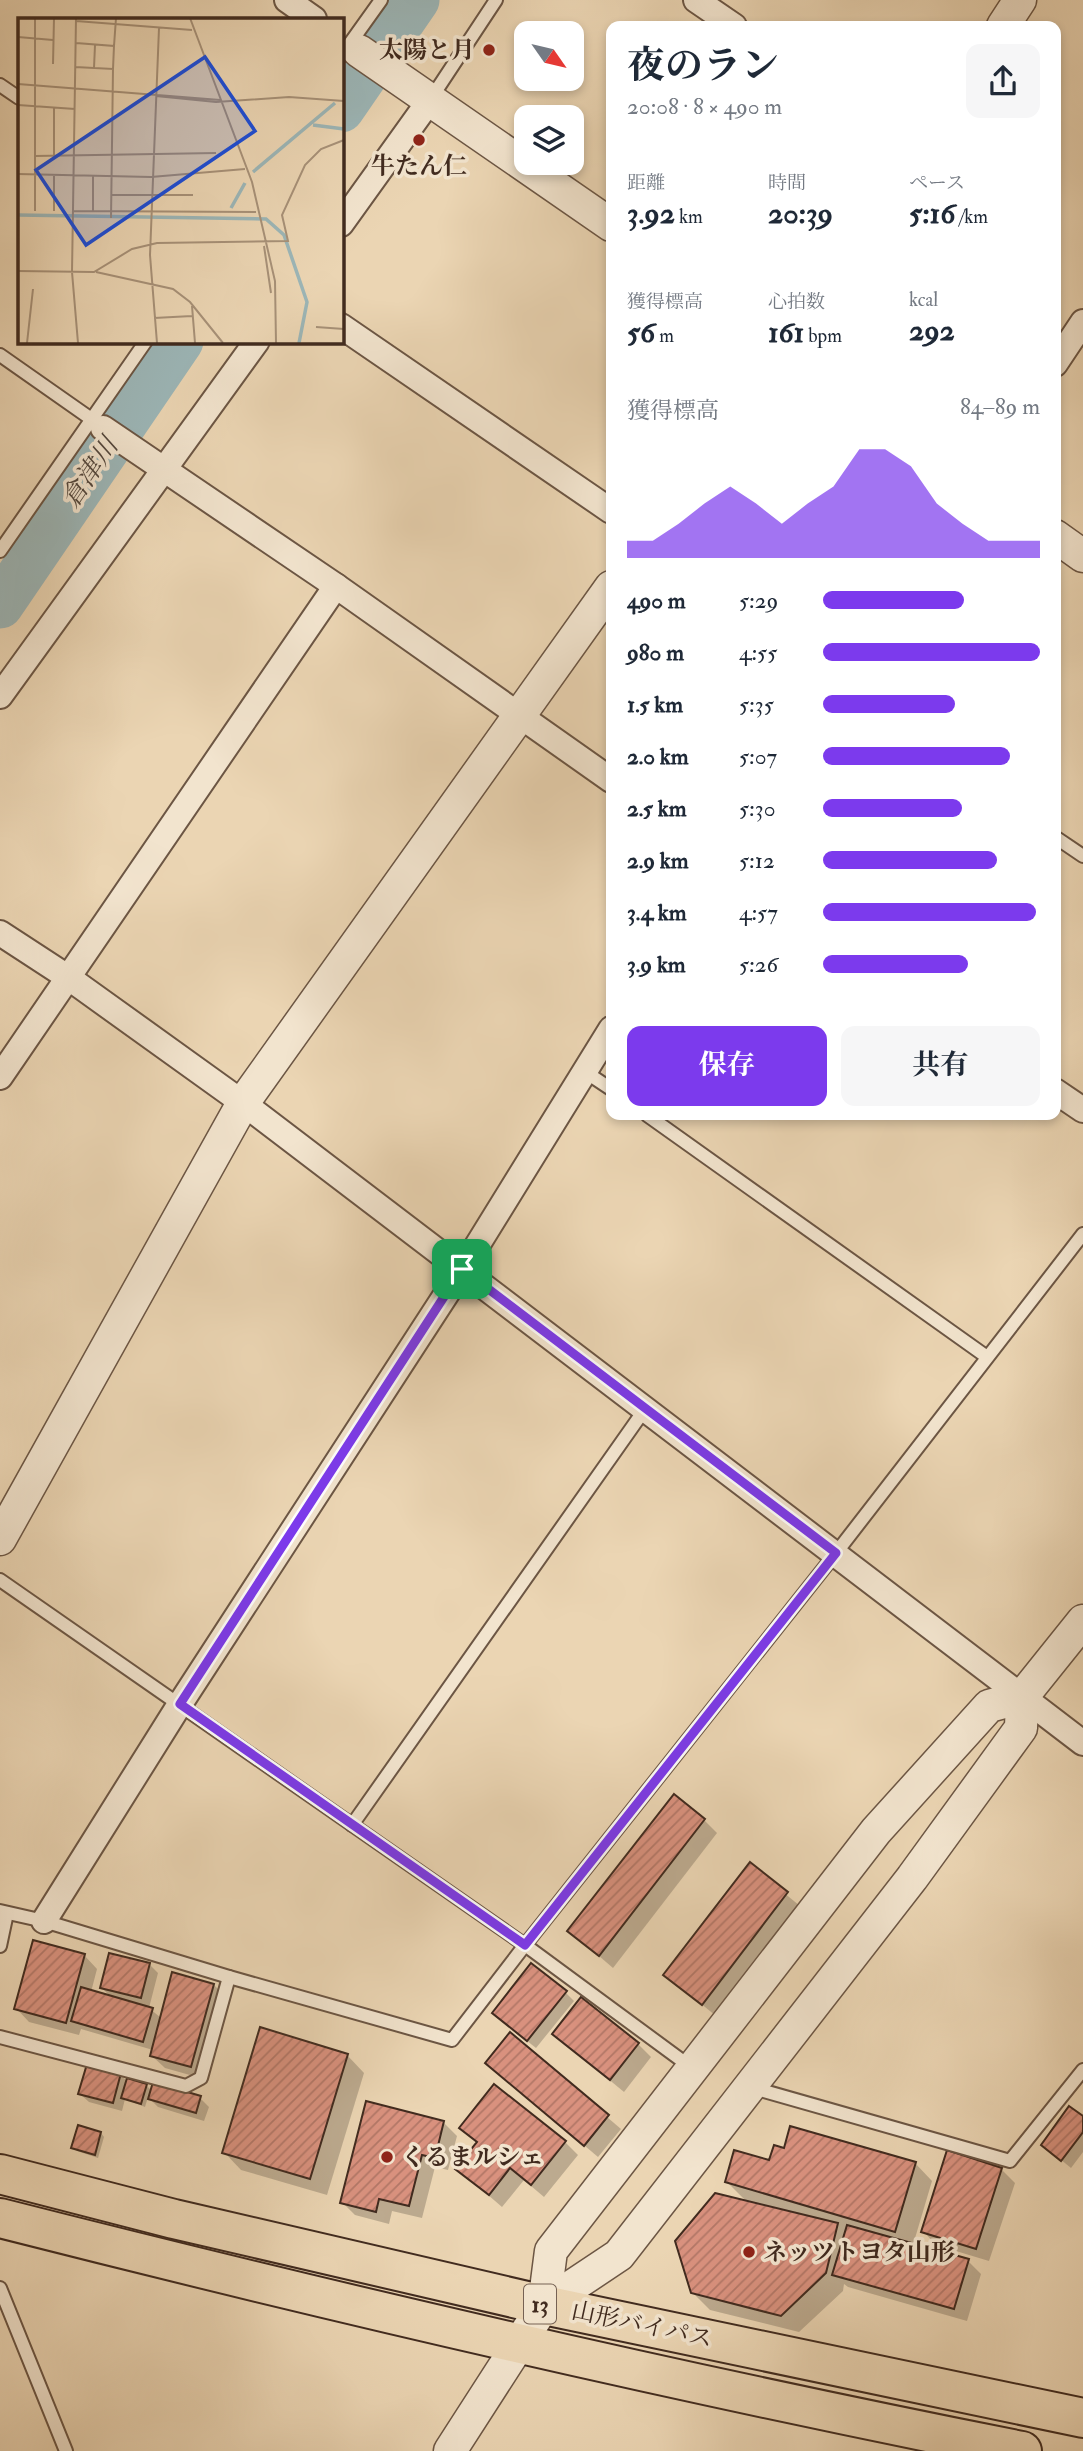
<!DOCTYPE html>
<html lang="ja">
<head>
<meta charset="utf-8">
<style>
	:root { --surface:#fff; --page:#f6f6f7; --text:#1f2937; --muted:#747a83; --accent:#7c3aed }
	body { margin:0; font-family:"IM FELL Double Pica","Noto Serif JP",serif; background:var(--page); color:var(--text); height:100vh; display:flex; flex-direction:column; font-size:26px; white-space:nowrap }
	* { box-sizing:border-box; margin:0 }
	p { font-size:23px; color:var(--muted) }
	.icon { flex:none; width:38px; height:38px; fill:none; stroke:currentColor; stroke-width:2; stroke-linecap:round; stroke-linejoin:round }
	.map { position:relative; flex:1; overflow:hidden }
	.drawer { position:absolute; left:606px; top:21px; width:455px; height:1099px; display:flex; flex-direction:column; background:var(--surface); border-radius:14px; box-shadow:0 4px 10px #0003 }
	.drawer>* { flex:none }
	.needle { width:46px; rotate:124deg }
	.buttons { position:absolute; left:514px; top:21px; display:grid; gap:14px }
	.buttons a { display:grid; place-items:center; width:70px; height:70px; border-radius:14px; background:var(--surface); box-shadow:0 4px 10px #0003; font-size:35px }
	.pin { position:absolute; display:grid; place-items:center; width:60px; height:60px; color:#fff; margin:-30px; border-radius:14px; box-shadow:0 4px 10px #0006 }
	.round { display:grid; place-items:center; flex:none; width:74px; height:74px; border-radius:14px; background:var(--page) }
	.headline { display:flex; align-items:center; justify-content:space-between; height:119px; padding:0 21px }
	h1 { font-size:38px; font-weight:700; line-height:52px }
	.figures { display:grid; grid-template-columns:repeat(3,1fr); gap:10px; height:119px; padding:7px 21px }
	.figures div { display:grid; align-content:center }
	.figures b { font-size:30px; font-weight:700 }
	.figures small { font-size:19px; font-weight:400 }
	.figures p { font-size:19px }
	.chart { height:196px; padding:14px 21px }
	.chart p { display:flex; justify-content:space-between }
	.chart svg { width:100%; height:126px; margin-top:7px; fill:var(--accent); opacity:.7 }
	.action { display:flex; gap:14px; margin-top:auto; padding:14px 21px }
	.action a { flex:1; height:80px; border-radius:14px; background:var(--accent); color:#fff; font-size:28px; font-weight:700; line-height:80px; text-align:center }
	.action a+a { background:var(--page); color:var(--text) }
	ul { padding:0 21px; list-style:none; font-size:23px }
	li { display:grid; grid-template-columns:112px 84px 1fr; align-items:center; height:52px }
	li i { height:18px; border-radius:9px; background:var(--accent) }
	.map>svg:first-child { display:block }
	.shadow { fill:#0003 }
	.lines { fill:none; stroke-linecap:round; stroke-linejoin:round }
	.river { stroke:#9cb6b7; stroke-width:47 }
	.building { fill:url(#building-hatch); stroke:#412b1f; stroke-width:2 }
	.service-casing { stroke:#6c5644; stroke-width:16 }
	.minor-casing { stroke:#6c5644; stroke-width:28 }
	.tertiary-casing { stroke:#6c5644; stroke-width:35 }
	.trunk-casing { stroke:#412b1f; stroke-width:42 }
	.service { stroke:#f2e4ce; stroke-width:12 }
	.minor { stroke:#f2e4ce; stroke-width:24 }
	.tertiary { stroke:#f2e4ce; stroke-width:32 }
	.trunk { stroke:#ebd5b3; stroke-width:38 }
	.route-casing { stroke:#fff; stroke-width:14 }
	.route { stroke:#7c3aed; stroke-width:9 }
	.poi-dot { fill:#8f2418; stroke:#f2e4ce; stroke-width:2.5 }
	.labels { text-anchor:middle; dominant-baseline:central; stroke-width:7; stroke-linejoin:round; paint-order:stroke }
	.shield { fill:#f2e4ce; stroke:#766254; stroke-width:2 }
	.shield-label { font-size:23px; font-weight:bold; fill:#412b1f }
	.poi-label { font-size:24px; font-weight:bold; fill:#412b1f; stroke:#f2e4ce; text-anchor:start }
	.street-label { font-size:24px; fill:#412b1f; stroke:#f2e4ce }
	.water-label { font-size:26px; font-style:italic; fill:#53473d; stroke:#f2e4ce }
	.inset-river { fill:none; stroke:#9cb6b7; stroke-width:3.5 }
	.inset-road { fill:none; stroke:#a79178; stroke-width:2 }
	.view { fill:#1d4ed8; fill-opacity:0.15; stroke:#1d4ed8; stroke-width:3.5 }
	.inset-edge { fill:none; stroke:#412b1f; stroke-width:3.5 }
</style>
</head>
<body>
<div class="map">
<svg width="1083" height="2451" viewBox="0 0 1083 2451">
	<defs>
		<pattern id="building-hatch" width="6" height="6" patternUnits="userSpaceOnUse" patternTransform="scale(1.75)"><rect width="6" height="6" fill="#d9917e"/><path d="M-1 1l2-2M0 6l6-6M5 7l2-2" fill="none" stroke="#b27767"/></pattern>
	</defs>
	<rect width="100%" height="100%" fill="#ebd5b3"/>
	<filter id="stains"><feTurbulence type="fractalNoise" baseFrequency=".00286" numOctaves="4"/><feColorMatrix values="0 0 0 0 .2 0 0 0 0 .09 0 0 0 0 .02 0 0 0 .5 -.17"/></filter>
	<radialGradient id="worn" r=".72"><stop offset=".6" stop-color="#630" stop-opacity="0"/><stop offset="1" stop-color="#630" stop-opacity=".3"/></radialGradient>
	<g class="shadow">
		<path d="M704,1820L717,1833L613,1968L570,1931Z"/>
		<path d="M750,1865L800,1906L716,2016L666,1975Z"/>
		<path d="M84,1955L97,1969L91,1992L112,1998L102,1988L111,1955L150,1965L158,1973L149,2008L161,2018L214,1985L227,1998L204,2079L165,2068L151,2055L153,2050L81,2029L79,2035L29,2022L16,2008Z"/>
		<path d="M566,1993L574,2001L536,2048L502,2021Z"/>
		<path d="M554,2034L638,2044L651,2057L624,2092Z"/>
		<path d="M511,2035L621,2129L598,2157L487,2063Z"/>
		<path d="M347,2055L364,2073L327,2195L241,2170L224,2152Z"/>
		<path d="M120,2075L128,2082V2080L147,2086L152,2091L200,2098L209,2107L204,2121L158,2107L148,2097L145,2107L125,2099L122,2111L89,2102L80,2094Z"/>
		<path d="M368,2104L444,2123L457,2136L448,2170L435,2167L422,2218L392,2211L389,2224L355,2215L342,2202Z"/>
		<path d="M1083,2118V2152L1071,2168L1043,2145Z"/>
		<path d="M461,2128L565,2142L578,2155L544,2197L524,2180L502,2207L458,2169L478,2144Z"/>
		<path d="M101,2133L104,2137L98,2158L77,2151L73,2148Z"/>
		<path d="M770,2162L915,2163L932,2181L913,2245L968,2261L981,2274L967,2321L848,2287L844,2284L843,2291L799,2332L710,2310L692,2292L748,2203L727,2182Z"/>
		<path d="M1001,2169L1015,2183L989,2261L936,2245L923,2231Z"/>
	</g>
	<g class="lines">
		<g class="river">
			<path d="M341,109L416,0"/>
			<path d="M0,605L180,341"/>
		</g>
	</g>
	<g class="building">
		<path d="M674,1794L705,1819L599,1956L567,1931Z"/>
		<path d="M750,1862L788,1892L702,2005L663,1975Z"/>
		<path d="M33,1940L85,1954L66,2023L14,2009Z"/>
		<path d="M109,1953L150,1963L141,1998L100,1988Z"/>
		<path d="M531,1963L567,1991L527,2041L492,2013Z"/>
		<path d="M172,1972L214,1984L191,2067L150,2056Z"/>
		<path d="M81,1987L153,2008L143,2042L71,2021Z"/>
		<path d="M581,1997L639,2043L610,2080L552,2034Z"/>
		<path d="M260,2027L348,2054L310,2179L222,2153Z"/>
		<path d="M510,2032L609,2115L584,2146L485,2063Z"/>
		<path d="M87,2064L121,2073L113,2103L78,2094Z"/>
		<path d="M127,2078L147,2084L141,2104L121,2098Z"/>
		<path d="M153,2082L201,2096L196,2113L148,2099Z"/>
		<path d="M494,2084L566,2141L531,2185L510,2168L489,2195L455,2169L477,2142L459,2128Z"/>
		<path d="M366,2101L444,2121L435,2158L422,2155L409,2206L379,2199L376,2212L340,2203Z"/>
		<path d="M1069,2106L1083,2116V2132L1061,2161L1041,2145Z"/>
		<path d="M78,2125L101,2132L95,2155L71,2148Z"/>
		<path d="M790,2126L916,2162L895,2232L725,2182L734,2150L769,2160L774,2145L784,2148Z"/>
		<path d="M947,2150L1002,2168L976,2249L921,2232Z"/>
		<path d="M715,2193L838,2223L826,2273L781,2316L691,2293L675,2241Z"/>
		<path d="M847,2225L969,2259L954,2309L832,2275Z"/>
	</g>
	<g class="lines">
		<defs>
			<g id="service">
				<path d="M341,56L381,0"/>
				<path d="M0,85L19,98"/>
				<path d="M430,100L496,0"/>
				<path d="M0,355L97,423"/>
				<path d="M0,551L146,341"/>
				<path d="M1055,837L1083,856"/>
				<path d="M584,1071L611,1089"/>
				<path d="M647,1115L987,1357"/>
				<path d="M0,1580L525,1945L692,2068"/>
				<path d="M352,1825L645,1409"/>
				<path d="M0,1911L44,1921L229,1977L452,2040L525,1945L836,1553L1083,1234"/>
				<path d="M0,1946L7,1913"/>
				<path d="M0,2037L186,2086L201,2078L229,1977"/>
				<path d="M750,2087L1010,2161L1083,2070"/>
				<path d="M0,2288L66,2451"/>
			</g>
			<g id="minor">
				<path d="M287,0L314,19"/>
				<path d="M696,0L734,26"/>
				<path d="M341,224L430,100"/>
				<path d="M341,326L611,511"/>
				<path d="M1055,364L1083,322"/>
				<path d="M103,428L336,586L611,780"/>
				<path d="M0,696L257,341"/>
				<path d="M0,933L69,978L243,1103L1083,1743"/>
				<path d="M0,1077L336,586"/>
				<path d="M1055,1091L1083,1110"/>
				<path d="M44,1921L180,1704L462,1270L611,1029"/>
			</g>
			<g id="tertiary">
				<path d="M1003,26L1020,0"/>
				<path d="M359,51L611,225"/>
				<path d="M1055,536L1083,556"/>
				<path d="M0,1539L243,1103L611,587"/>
				<path d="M544,2305L551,2251L876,1831L989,1706L1022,1697"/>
				<path d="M450,2451L544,2305L619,2255L912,1878L1021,1728L1022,1697L1083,1621"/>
			</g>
			<g id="trunk">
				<path d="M0,2174L174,2219L544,2305L1083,2418"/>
				<path d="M0,2218C338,2304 679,2383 1022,2451"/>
			</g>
		</defs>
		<use href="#service" class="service-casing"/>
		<use href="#minor" class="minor-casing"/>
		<use href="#tertiary" class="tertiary-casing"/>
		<use href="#trunk" class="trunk-casing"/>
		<use href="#service" class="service"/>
		<use href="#minor" class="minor"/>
		<use href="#tertiary" class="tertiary"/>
		<use href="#trunk" class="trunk"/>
	</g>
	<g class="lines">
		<defs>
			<path id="route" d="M462,1269L836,1553L525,1945L180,1704Z"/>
		</defs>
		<use href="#route" class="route-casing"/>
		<use href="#route" class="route"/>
	</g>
	<g class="poi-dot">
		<circle cx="489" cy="50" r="7"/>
		<circle cx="419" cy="140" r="7"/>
		<circle cx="387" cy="2157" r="7"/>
		<circle cx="749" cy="2252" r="7"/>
	</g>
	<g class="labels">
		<rect class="shield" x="524" y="2284.5" width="32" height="39" rx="5"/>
		<g class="shield-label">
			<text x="540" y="2304">13</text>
		</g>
		<g class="poi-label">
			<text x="475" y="50" text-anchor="end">太陽と月</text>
			<text x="419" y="166" text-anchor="middle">牛たん仁</text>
			<text x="401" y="2157">くるまルシェ</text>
			<text x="763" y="2252">ネッツトヨタ山形</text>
		</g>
		<g class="street-label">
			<text transform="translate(642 2325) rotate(12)">山形バイパス</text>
		</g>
		<g class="water-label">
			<text transform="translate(90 473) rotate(-56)">倉津川</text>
		</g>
	</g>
	<g transform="translate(18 18)">
		<rect width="326" height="326" fill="#ebd5b3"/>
		<path class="inset-river" d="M295,107L326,111M235,154L317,85M213,190L227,165M0,197L248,201L266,217L289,284L281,325"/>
		<path class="inset-road" d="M58,0L54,254L60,325M172,0L234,164L257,263L258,325M58,3L174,12M0,19L35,22M96,28L98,0M35,46L36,0M57,49L95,51L96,28L58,25M76,50L77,27M0,66L202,82M138,78L198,84L271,79L326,83M0,87L57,91M36,137V90M17,138L198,135M0,156L133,159L227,151M93,177H175M17,193V0M36,193V157M55,193L238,194M75,193V157M93,200L95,51M246,228L253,275M0,253L76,254L114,231L139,225L270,223L264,197L287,147L303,131L326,122M78,254L155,271L172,284L205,325M174,288L177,325M136,300L174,298M298,309L326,311M9,325L15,271M139,325L132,237L141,10"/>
		<path class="view" d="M187,39L237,113L68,227L18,152Z"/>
		<rect width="326" height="326" class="inset-edge"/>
	</g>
	<rect width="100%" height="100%" filter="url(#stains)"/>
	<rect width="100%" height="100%" fill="url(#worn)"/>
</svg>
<div class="buttons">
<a><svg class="needle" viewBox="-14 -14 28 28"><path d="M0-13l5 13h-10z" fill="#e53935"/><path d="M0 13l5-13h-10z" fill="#747a83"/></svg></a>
<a><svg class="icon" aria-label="layers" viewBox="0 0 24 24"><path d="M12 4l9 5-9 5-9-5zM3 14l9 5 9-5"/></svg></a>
</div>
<div class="pin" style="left:462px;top:1269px;background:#1e9e55"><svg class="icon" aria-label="arrive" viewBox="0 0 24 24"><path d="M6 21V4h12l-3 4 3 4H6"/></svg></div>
<section class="drawer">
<div class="headline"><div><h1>夜のラン</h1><p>20:08 · 8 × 490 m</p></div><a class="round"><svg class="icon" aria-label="share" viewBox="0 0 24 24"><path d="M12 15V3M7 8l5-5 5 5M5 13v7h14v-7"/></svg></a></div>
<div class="figures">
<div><p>距離</p><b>3.92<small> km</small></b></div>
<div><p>時間</p><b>20:39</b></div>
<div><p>ペース</p><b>5:16<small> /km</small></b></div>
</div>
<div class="figures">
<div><p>獲得標高</p><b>56<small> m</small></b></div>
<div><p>心拍数</p><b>161<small> bpm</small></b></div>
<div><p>kcal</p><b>292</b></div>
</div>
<div class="chart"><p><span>獲得標高</span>84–89 m</p>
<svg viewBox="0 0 160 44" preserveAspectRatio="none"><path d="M0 44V38L10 38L20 32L30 25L40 19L50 25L60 32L70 25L80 19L90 6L100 6L110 12L120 25L130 32L140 38L150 38L160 38V44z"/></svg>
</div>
<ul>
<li><b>490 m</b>5:29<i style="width:65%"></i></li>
<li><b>980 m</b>4:55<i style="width:100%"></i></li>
<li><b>1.5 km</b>5:35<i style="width:61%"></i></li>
<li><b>2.0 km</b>5:07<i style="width:86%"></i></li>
<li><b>2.5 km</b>5:30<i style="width:64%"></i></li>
<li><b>2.9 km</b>5:12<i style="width:80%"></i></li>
<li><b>3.4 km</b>4:57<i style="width:98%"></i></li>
<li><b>3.9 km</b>5:26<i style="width:67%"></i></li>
</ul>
<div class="action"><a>保存</a><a>共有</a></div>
</section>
</div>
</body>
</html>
